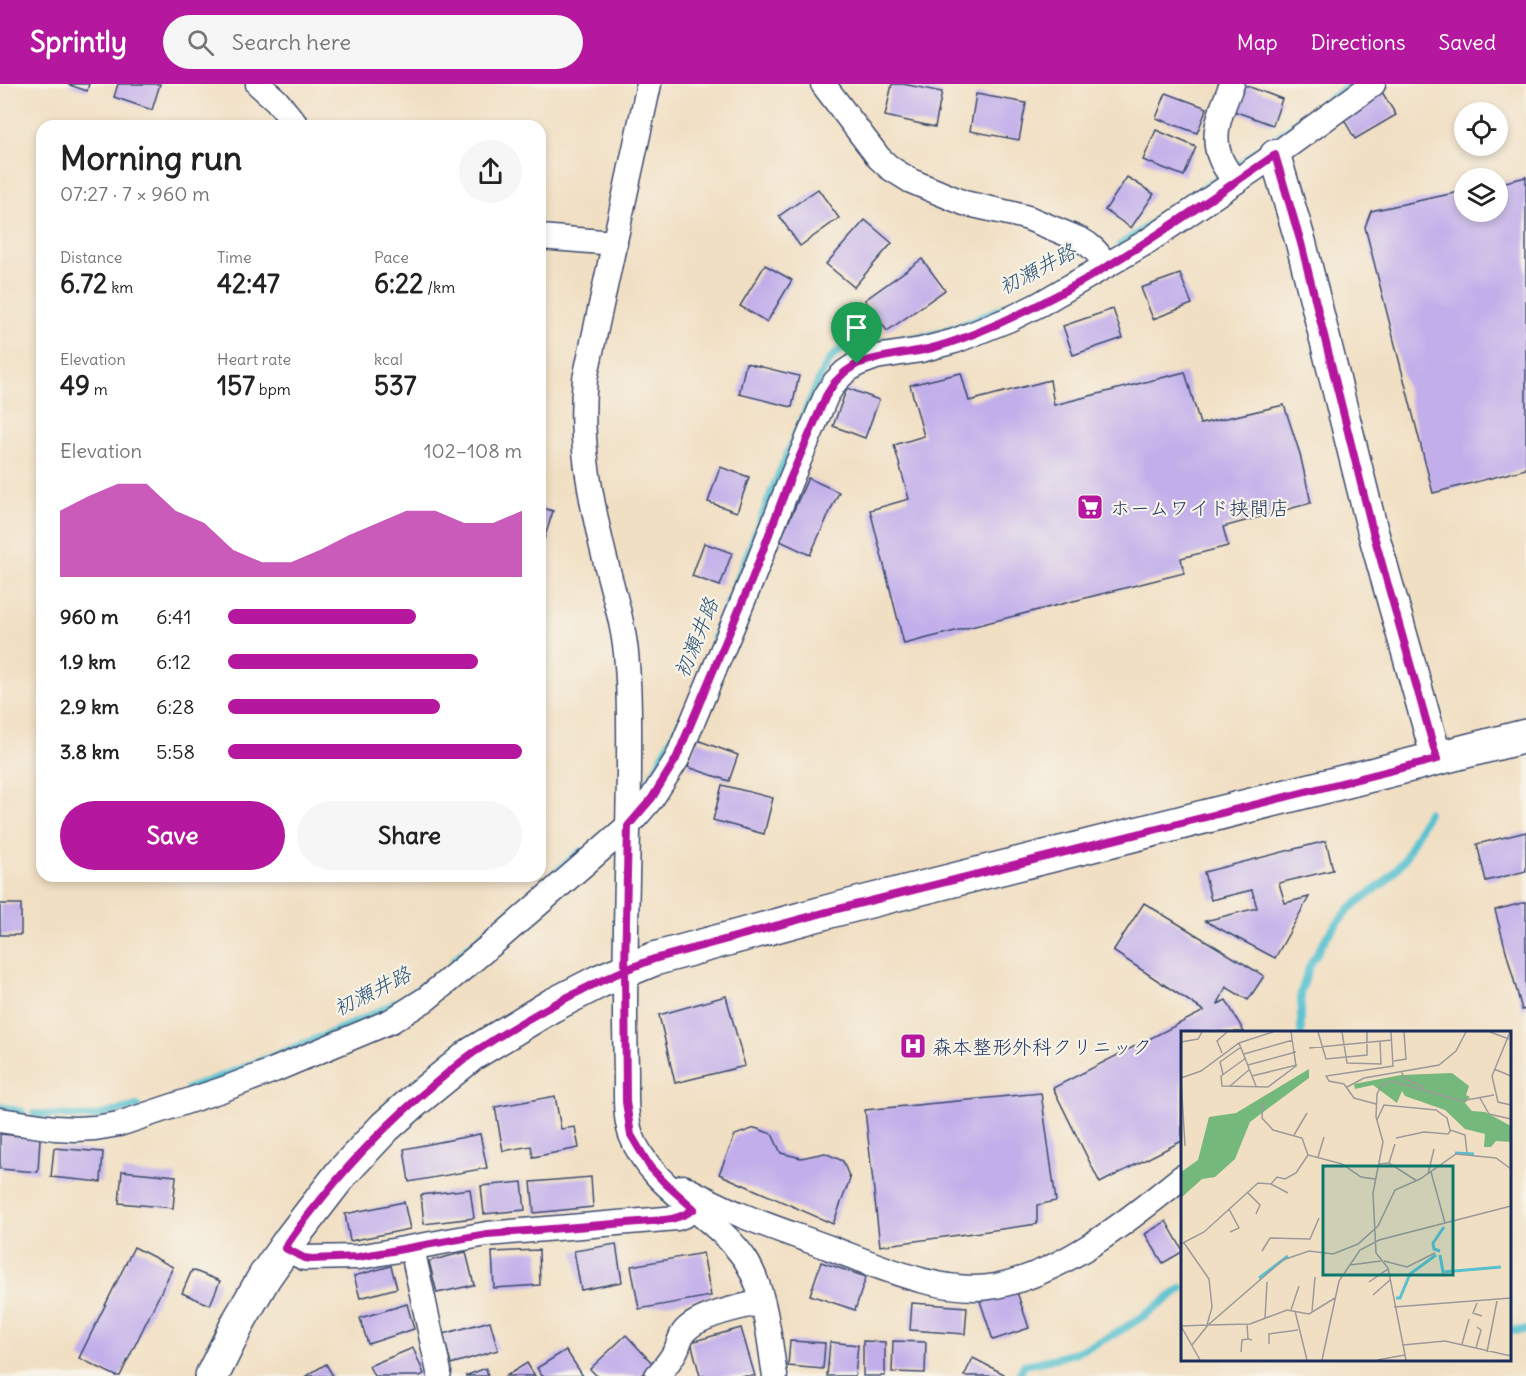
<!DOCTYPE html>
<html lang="en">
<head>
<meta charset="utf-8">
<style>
	:root { --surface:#fff; --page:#f6f6f6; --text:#222; --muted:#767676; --accent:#b5179e }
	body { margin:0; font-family:Delius,"Klee One",sans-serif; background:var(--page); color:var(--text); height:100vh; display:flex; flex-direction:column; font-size:22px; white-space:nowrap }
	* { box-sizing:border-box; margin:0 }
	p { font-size:20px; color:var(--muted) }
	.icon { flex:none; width:33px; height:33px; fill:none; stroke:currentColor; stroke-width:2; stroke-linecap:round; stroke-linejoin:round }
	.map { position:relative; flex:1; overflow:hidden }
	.sheet { position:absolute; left:36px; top:36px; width:510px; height:762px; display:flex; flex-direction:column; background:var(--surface); border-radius:18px; box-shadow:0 3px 9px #0003 }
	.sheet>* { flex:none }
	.buttons { position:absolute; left:1454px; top:18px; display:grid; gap:12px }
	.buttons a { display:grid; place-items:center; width:54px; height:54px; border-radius:50%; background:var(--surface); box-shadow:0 3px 9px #0003; font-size:30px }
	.pin { position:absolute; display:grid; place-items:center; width:51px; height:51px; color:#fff; margin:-62px -26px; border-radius:50% 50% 50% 0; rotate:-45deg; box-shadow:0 0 6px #0007 }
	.pin .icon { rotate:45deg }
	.round { display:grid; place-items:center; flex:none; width:63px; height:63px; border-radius:32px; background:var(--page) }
	.summary { display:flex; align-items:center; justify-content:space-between; height:102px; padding:0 24px }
	h1 { font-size:33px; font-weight:800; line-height:45px }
	.figures { display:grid; grid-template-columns:repeat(3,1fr); gap:9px; height:102px; padding:6px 24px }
	.figures div { display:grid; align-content:center }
	.figures b { font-size:26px; font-weight:800 }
	.figures small { font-size:16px; font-weight:400 }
	.figures p { font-size:16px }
	.chart { height:168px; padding:12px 24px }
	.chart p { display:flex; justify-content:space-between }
	.chart svg { width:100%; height:108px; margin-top:6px; fill:var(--accent); opacity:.7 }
	.primary-button { display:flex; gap:12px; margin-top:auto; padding:12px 24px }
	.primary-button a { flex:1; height:69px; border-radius:36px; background:var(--accent); color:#fff; font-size:24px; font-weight:800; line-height:69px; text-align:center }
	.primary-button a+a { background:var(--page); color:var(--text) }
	ul { padding:0 24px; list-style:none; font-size:20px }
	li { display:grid; grid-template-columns:96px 72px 1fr; align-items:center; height:45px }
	li i { height:15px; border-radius:8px; background:var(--accent) }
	header { display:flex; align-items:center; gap:36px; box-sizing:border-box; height:84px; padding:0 30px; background:var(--accent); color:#fff }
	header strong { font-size:28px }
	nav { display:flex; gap:33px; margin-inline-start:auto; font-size:21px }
	.search { width:420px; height:54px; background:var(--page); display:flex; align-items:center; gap:15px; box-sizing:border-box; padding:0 21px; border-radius:33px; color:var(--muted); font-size:22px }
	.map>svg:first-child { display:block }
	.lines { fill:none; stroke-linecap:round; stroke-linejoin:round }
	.stream { stroke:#56c1d0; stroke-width:8 }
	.building { fill:#c1aeea }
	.minor-casing { stroke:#3b496d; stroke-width:27 }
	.tertiary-casing { stroke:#3b496d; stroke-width:33 }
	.secondary-casing { stroke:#3b496d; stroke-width:36 }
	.minor { stroke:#fff; stroke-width:24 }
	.tertiary { stroke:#fff; stroke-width:30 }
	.secondary { stroke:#fff; stroke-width:33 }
	.route-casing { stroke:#fff; stroke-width:12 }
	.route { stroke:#b5179e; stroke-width:8 }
	.labels { text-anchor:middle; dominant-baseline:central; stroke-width:4.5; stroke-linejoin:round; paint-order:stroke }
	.poi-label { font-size:20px; fill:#1b2f5e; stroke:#f7f3e8; text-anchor:start }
	.water-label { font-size:21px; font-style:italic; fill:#2a547a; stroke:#f7f3e8 }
	.inset-river { fill:none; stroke:#56c1d0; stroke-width:3 }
	.inset-road { fill:none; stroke:#9b999b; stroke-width:1.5 }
	.view { fill:#0f766e; fill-opacity:0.15; stroke:#0f766e; stroke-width:3 }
	.inset-edge { fill:none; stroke:#1b2f5e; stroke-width:3 }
</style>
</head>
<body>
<header>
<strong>Sprintly</strong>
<div class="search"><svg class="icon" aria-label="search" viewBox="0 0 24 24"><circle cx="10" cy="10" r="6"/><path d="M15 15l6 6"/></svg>Search here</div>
<nav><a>Map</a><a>Directions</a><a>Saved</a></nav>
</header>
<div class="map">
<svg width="1526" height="1292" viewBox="0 0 1526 1292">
	<rect width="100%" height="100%" fill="#f7f3e8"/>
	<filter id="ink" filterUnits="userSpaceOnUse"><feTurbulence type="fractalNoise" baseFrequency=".0167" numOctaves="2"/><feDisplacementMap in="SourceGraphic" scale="12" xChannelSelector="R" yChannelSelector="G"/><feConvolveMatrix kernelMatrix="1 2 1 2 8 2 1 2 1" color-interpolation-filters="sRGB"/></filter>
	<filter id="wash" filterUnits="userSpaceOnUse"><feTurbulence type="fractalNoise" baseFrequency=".008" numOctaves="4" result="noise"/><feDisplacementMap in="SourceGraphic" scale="24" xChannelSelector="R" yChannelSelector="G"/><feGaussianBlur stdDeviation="1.35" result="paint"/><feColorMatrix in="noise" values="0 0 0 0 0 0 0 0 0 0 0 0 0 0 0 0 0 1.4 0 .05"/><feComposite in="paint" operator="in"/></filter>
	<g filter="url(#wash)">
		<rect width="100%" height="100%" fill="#f1dfc3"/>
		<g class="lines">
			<g class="stream">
				<path d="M1120,161L1241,79L1351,0"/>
				<path d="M715,554L772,407L821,291C827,280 832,269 845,264C867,257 899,257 923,253C943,249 962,241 980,234C1003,224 1025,214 1047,203"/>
				<path d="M635,714L651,695L682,635"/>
				<path d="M454,876L581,767"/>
				<path d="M1301,948V908L1310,881L1327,852L1349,825L1385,798L1404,776L1428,728"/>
				<path d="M188,1005C236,987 282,969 329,950C365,934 403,919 433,894"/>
				<path d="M0,1023L22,1028"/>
				<path d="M34,1030L93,1033L137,1022"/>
				<path d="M1510,1247L1526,1246"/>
				<path d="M1019,1292L1024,1281C1043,1277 1061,1274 1079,1267C1117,1252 1150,1228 1182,1204"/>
			</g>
		</g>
		<g id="blocks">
			<g class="building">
				<path d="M67,0H89L87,7Z"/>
				<path d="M118,0H160L152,26L114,13Z"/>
				<path d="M892,0H903L942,8L935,43L885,32Z"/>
				<path d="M1242,0L1282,15L1273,41L1231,26Z"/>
				<path d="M1382,8L1396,31L1355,55L1342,32Z"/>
				<path d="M1166,9L1207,24L1197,49L1156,34Z"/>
				<path d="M976,10L1026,19L1019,56L970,47Z"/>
				<path d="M1156,46L1196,63L1184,92L1143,76Z"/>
				<path d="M1127,93L1154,110L1131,144L1105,126Z"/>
				<path d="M1526,93V385L1433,409L1365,143L1371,127L1464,107V128H1497V100Z"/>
				<path d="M818,105L839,134L800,162L779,132Z"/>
				<path d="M865,136L892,159L854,203L826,180Z"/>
				<path d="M922,175L945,206L887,247L865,216Z"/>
				<path d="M765,181L792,196L767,238L740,222Z"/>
				<path d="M1180,190L1192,220L1153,235L1141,204Z"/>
				<path d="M1113,225L1123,254L1073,271L1063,242Z"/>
				<path d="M746,279L799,292L792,323L739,310Z"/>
				<path d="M1185,288L1200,340L1284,321L1300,370L1311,419L1223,443L1228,462L1181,474L1184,489L904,560L870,426L909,415L894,361L924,352L910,301L961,289L969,317L1050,296L1054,321Z"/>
				<path d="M847,304L879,316L865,354L833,342Z"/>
				<path d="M720,383L749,393L737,428L708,418Z"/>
				<path d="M808,394L839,408L810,471L780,457Z"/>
				<path d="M540,423L553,427L543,459L540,458Z"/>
				<path d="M704,459L732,469L720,502L692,492Z"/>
				<path d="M697,656L738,671L729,697L688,683Z"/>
				<path d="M722,701L773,714L764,750L713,736Z"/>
				<path d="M1526,748V787L1486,797L1477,760Z"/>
				<path d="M1326,757L1333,786L1279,799L1285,819L1309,813L1275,874L1205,837L1257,824L1252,806L1211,816L1204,788Z"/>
				<path d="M1526,818V925L1522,926L1495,826Z"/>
				<path d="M1144,819L1264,892L1248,916L1226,903L1218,920L1226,916L1244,948H1182V1057L1100,1099L1053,1004L1204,927L1113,867Z"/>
				<rect x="0" y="820" width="21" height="31"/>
				<path d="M726,912L745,982L675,999L659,931Z"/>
				<path d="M1041,1009L1056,1117L1037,1121V1140L880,1162L865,1026Z"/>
				<path d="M555,1012L561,1045L575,1043L579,1064L533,1073L531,1062L503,1067L495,1023Z"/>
				<path d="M755,1044L772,1050L781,1069L801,1074L825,1069L843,1077L850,1095L833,1140L719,1090L735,1051Z"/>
				<path d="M0,1050L40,1054L38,1088L0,1085Z"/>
				<path d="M480,1050L487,1084L409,1098L404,1065Z"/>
				<path d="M54,1064L103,1068L101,1098L51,1093Z"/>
				<path d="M122,1087L176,1092L173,1124L119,1119Z"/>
				<path d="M591,1093L593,1123L534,1129L531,1098Z"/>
				<path d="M522,1098L525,1126L484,1130L481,1102Z"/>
				<path d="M470,1105L474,1134L424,1140L421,1111Z"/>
				<path d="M404,1118L410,1145L350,1157L345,1130Z"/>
				<path d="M1166,1137L1182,1165V1168L1163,1179L1145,1150Z"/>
				<path d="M616,1160L622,1198L581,1206L574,1167Z"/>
				<path d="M134,1163L173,1183L120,1292H116L79,1274Z"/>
				<path d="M539,1166L540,1201L494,1204L492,1168Z"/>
				<path d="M466,1168L474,1201L437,1209L429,1177Z"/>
				<path d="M703,1169L711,1212L639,1225L631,1182Z"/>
				<path d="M821,1178L866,1193L855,1226L810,1211Z"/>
				<path d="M391,1182L397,1204L360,1214L354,1192Z"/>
				<path d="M192,1186L220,1197L210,1221L182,1209Z"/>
				<path d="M1016,1205L1029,1244L993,1256L980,1217Z"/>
				<path d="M912,1219L967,1223L965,1250L910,1246Z"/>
				<path d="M407,1220L414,1245L368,1260L360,1234Z"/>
				<path d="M490,1237L498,1266L451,1280L443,1250Z"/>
				<path d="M741,1244L755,1292H700L691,1258Z"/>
				<path d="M626,1251L653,1280L640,1292H597L590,1285Z"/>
				<path d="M790,1257L825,1259L823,1285L788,1282Z"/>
				<path d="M863,1257L885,1258V1292H863Z"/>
				<path d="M893,1257L926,1258L925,1289L892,1288Z"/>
				<path d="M830,1258L858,1261L855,1292H827Z"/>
				<path d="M413,1264L424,1290L420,1292H374L369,1282Z"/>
				<path d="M566,1266L583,1292H542L537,1284Z"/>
				<path d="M973,1274L1004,1290V1292H964Z"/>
				<path d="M527,1279L535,1292H506Z"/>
				<path d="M326,1280L333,1292H306Z"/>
				<path d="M486,1284L488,1292H465Z"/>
			</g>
		</g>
	</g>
	<g filter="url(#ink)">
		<use href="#blocks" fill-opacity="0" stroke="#3b496d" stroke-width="1.5"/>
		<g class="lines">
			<defs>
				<g id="minor">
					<path d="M258,0L276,16L297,42"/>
					<path d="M649,0L585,295C579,352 589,407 602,463C611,502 625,541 627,581C630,617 629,652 629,687C628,770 625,853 625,936C625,955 626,974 626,994C626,1012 625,1034 631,1051C652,1106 713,1129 745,1175C766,1207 769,1255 775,1292"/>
					<path d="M823,0L879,74L890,84L911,97L964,119L1013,130L1028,134L1081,156C1093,162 1099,171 1107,181"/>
					<path d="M1232,0C1223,23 1210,49 1220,73C1223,82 1230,90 1235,98"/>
					<path d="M540,153L615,159"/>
					<path d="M0,1036L55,1044L75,1045L95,1044L119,1040L224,1005L274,986L391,937L426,915L497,856L628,742L652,714L677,675L752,495L791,395L826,312L835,298L845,288L857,280L876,273L921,266L955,257L1010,235L1040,220L1145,159L1275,71L1373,0"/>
					<path d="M683,1103C702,1113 721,1123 741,1131C770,1143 800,1153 830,1164C878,1182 944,1212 996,1202C1065,1188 1129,1136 1182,1093"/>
					<path d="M285,1164L304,1174L359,1173L487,1150L677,1134L685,1131L694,1125"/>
					<path d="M412,1164L439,1288"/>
					<path d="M657,1292C664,1284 671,1276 676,1266C679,1260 680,1253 684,1248C697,1231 741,1223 762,1218"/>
				</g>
				<path id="tertiary" d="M1275,71L1301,159L1373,448L1437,675"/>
				<path id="secondary" d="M212,1292L240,1235L265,1192L291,1155L341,1090L385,1043L412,1019L472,970L551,922L600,897L654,875L834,826L1526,652"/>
			</defs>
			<use href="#minor" class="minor-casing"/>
			<use href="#tertiary" class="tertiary-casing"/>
			<use href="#secondary" class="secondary-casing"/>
			<use href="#minor" class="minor"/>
			<use href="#tertiary" class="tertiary"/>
			<use href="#secondary" class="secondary"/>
		</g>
	</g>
	<g class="lines" filter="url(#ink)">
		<defs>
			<path id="route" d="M857,280L845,288L835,298L826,312L790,395L752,495L676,675L652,714L628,742L625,886C572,909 521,937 473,969C459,979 444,992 431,1003C391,1036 355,1073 323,1113C309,1130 296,1146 285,1164L304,1174L312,1175L358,1173L487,1150L664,1136C676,1135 684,1132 694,1125L665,1099L650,1083L631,1051L626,1018L625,886L654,875L834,826L1437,675L1373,448L1301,159L1275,71C1179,136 1084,206 976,249C959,256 942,262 924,266C901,270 879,272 857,280"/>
		</defs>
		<use href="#route" class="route-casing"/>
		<use href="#route" class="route"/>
	</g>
	<defs>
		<symbol id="supermarket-square" viewBox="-11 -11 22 22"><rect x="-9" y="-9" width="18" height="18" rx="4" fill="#b5179e" stroke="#f7f3e8"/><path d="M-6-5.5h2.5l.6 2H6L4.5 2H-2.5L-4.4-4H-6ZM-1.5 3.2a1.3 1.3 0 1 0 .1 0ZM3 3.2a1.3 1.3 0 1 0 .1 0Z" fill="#fff"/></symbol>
		<symbol id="hospital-square" viewBox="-11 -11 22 22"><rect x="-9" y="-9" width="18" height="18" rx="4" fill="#b5179e" stroke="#f7f3e8"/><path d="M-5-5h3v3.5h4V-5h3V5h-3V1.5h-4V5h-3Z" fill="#fff"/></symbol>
	</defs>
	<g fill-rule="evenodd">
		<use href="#supermarket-square" x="1075" y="408" width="30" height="30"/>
		<use href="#hospital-square" x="898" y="947" width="30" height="30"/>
	</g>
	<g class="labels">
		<g class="poi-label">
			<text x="1110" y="423">ホームワイド挟間店</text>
			<text x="932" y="962">森本整形外科クリニック</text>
		</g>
		<g class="water-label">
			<text transform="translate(1037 185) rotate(-28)">初瀬井路</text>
			<text transform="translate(696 554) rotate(-68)">初瀬井路</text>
			<text transform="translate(372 907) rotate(-27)">初瀬井路</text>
		</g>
	</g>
	<g transform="translate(1181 947)">
		<rect width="330" height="330" fill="#f1dfc3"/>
		<path d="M128,38V47L69,91L54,128L34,146L21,148L0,167V141L17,129L28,86L55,82ZM271,42L288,55L285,64L289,66L284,72L291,80L304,81L330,95V111L315,110L310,116H303L304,103L284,98L264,79L224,65L221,60L216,72L192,54L174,58L173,53L220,44Z" fill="#75b87c"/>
		<path class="inset-river" d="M274,122L293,123M259,220L253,218L252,212L263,196M259,224L262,241L320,236M78,247L107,225M215,267H219L229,243L255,224"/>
		<path class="inset-road" d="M137,1L145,28L186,24V1M161,1L166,32L200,33L199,11M309,1L328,8M329,1L311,45L317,71L330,74M0,11L17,8L21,1M58,12L75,55M128,17L211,9M41,22L36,10L46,1M63,23L112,9M65,27L40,45L41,55L87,56L115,35L110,1M213,30L225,28L223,1M67,34L115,21M313,38L330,45M221,41L222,47L243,56M42,43L39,31L60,16M71,45L116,34M0,47L4,115M0,47L20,40L58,12L92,1M49,55L69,38M166,56L183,47L258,34L275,20L285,1M299,67L308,83L330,88M82,72L81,87L92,99L121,107L127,124L161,133L180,146L194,148M195,73L173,67L163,53L148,50L145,45L212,35L210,1M196,89L203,74L255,79L266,87L269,99L284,104L286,122M113,104L126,82M215,107L243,101L267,103L270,99M137,126L143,106M208,132L214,113M198,133L208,132L236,150M250,141L264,192M247,143L253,118M90,153L107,162M67,162L79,174L75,183M48,178L58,197L49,201M3,212L28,248L31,276L26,294M0,213L23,201L77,152L90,153L96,146L104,148L115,142L127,124M81,220L89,207L129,208L138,187M203,230L226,236L254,222M169,234L200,230M188,251L207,238M192,264L209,249M296,272L292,282L301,285M213,276L330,267M110,279L118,255M114,280L126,329M131,280L134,246M84,288L86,251M66,293L67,308L71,309M0,295L27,294L102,229L128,220L152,223L177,213L197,195L214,159L239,148L275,123L315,127L330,138M0,295L19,329M88,313V303L117,299M281,313L288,288M11,314L27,294L69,293L106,279L128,283L154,267M222,314L264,310L330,325M295,317L300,299L296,296M60,321L61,309L67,308M306,321L316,270M141,329L158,250L179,219L198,209L330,175M196,329L224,324M225,329L207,237L195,222L192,162L202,111L195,86L196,63L201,54L211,50L280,70L313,64"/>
		<path class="view" d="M142,135H272V244H142Z"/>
		<rect width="330" height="330" class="inset-edge"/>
	</g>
</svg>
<div class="buttons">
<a><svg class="icon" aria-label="locate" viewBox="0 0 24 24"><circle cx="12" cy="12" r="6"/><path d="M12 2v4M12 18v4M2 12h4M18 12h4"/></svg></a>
<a><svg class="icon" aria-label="layers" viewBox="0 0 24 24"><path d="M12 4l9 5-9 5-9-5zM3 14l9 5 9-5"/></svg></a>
</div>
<div class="pin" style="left:857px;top:280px;background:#1e9e55"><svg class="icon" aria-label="arrive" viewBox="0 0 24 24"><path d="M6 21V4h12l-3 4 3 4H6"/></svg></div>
<section class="sheet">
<div class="summary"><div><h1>Morning run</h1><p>07:27 · 7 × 960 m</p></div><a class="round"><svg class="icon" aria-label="share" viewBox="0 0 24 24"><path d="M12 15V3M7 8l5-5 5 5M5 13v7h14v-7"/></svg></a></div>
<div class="figures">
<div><p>Distance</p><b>6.72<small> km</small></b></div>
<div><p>Time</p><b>42:47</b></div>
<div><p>Pace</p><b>6:22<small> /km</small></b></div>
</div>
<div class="figures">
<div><p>Elevation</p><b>49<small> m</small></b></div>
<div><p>Heart rate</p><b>157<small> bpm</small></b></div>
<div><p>kcal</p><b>537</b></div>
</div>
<div class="chart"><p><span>Elevation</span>102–108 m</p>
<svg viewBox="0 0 160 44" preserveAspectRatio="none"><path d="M0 44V17L10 11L20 6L30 6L40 17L50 22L60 33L70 38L80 38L90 33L100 27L110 22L120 17L130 17L140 22L150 22L160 17V44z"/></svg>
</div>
<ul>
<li><b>960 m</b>6:41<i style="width:64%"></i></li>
<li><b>1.9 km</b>6:12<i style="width:85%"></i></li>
<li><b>2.9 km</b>6:28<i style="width:72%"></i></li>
<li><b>3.8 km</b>5:58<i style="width:100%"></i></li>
</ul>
<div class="primary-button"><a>Save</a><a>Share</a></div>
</section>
</div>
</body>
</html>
